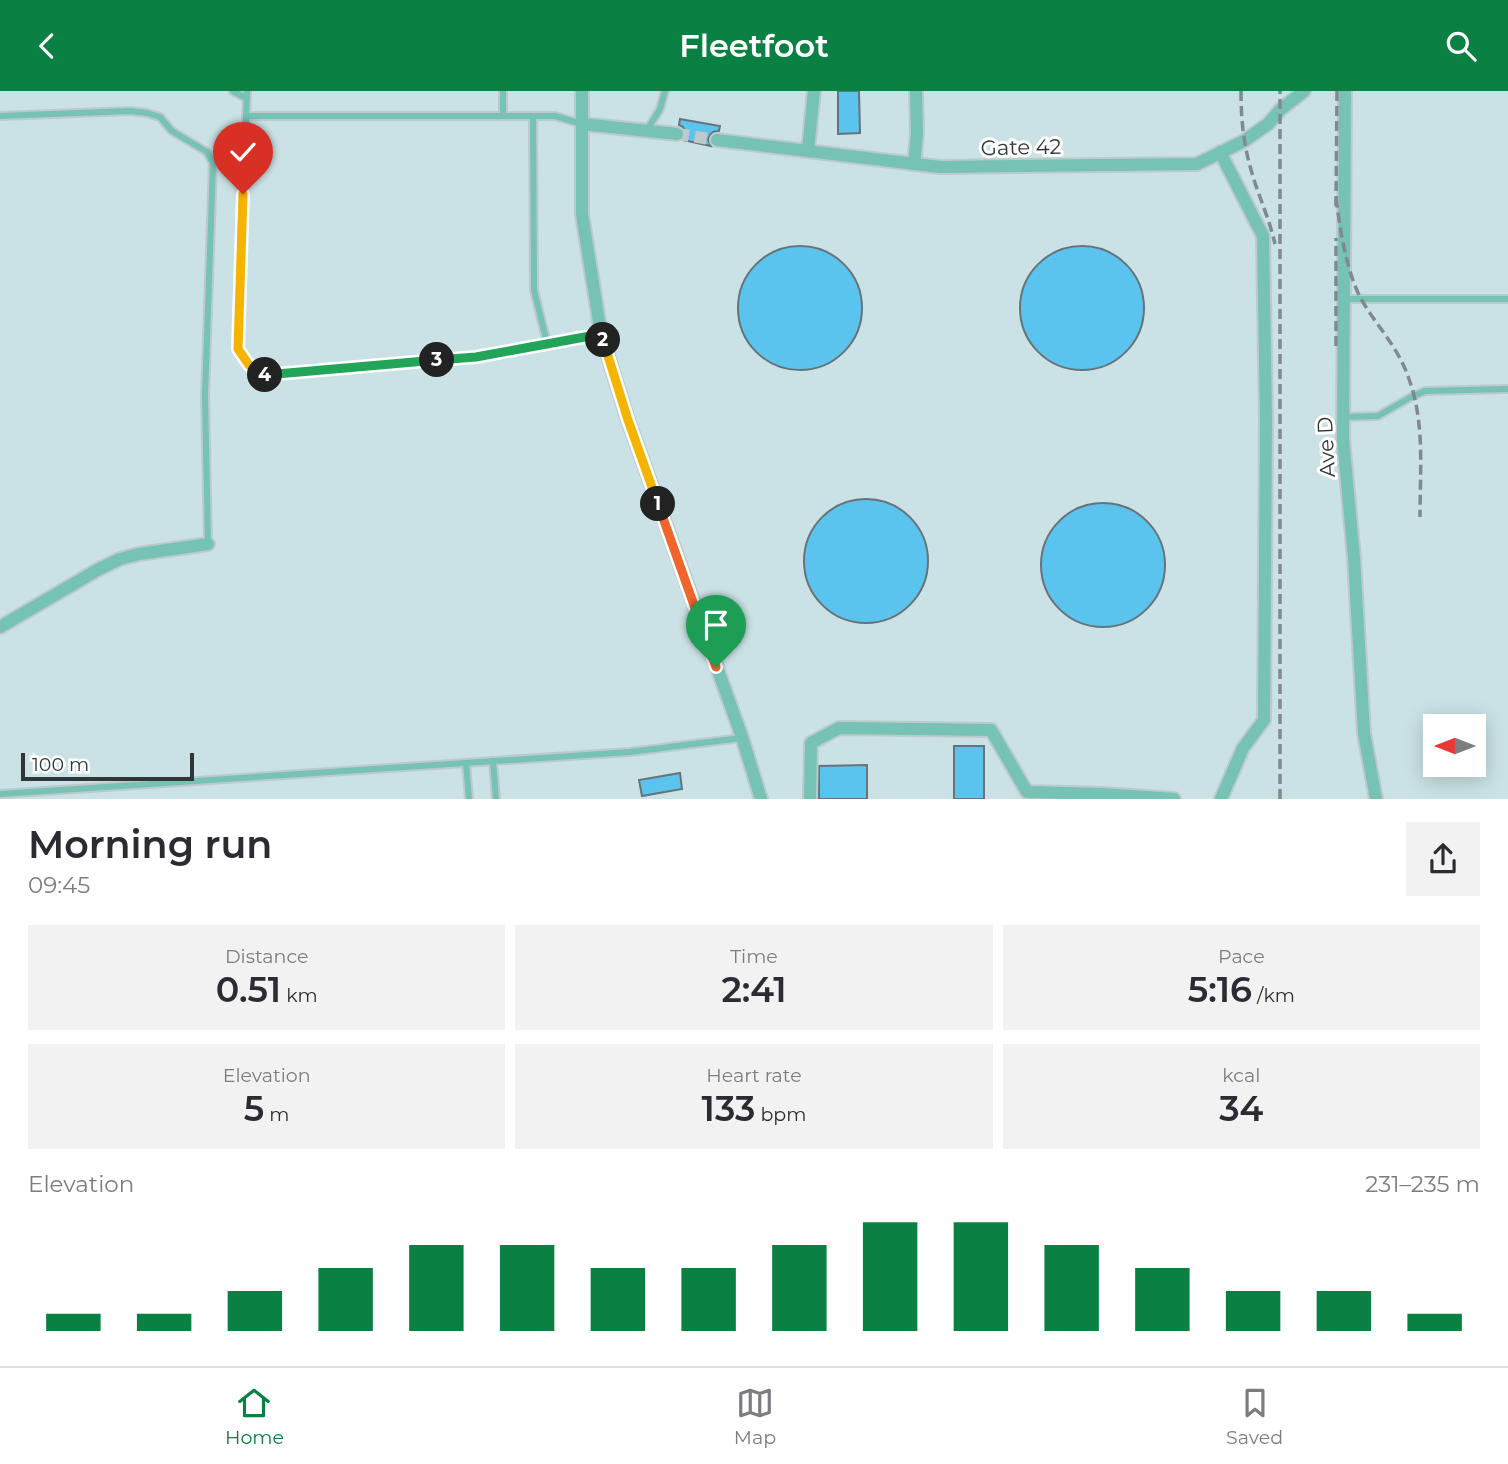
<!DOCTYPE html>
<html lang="en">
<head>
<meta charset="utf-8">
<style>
	:root { --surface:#fff; --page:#f2f2f3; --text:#2b2b33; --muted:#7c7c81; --line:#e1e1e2; --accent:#0b8043 }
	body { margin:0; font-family:Montserrat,sans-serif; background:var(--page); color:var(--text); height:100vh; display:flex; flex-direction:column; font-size:26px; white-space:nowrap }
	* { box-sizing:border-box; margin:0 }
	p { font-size:23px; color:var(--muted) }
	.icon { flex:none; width:38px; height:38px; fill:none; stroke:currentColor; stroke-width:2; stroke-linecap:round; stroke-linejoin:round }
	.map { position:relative; height:708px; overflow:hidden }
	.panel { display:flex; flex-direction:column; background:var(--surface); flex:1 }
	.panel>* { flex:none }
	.needle { width:46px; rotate:270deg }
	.fabs { position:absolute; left:1423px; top:623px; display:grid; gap:14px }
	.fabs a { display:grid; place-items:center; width:63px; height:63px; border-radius:0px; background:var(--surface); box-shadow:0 4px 18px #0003; font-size:35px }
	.scale { position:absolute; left:21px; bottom:18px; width:173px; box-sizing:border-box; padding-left:7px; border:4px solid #303637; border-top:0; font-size:19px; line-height:24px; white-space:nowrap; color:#303637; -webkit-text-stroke:5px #fff; paint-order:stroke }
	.pin { position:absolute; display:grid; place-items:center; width:60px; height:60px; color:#fff; margin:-72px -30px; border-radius:50% 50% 50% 0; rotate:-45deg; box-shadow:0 0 7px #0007 }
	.pin .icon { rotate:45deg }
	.km { position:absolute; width:35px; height:35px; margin:-18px; border-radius:50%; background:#222; color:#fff; font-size:19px; line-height:35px; text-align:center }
	.round { display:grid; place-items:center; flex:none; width:74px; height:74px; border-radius:0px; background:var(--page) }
	.headline { display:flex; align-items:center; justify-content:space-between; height:119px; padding:0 28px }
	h1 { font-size:38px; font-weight:600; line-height:52px }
	.figures { display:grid; grid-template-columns:repeat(3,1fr); gap:10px; height:119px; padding:7px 28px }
	.figures div { display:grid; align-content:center; border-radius:0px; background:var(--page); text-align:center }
	.figures b { font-size:35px; font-weight:600 }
	.figures small { font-size:19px; font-weight:400 }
	.figures p { font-size:19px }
	.chart { height:196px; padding:14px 28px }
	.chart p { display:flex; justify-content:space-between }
	.chart svg { width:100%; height:126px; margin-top:7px; stroke:var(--accent); stroke-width:6 }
	header { display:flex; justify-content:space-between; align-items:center; height:91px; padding:0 28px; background:var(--accent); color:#fff; font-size:32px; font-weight:600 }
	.dock { display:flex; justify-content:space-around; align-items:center; height:98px; border-top:2px solid var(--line); background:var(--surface); font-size:19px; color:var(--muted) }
	.dock a { display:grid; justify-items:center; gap:4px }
	.dock .active { color:var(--accent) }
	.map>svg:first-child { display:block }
	.built { fill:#cae2e5; fill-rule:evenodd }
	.building { fill:#5ac4ee; stroke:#677378; stroke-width:2 }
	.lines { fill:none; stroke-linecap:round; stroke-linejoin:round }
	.minor-tunnel { stroke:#bccacc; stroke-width:12; stroke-dasharray:12 6; stroke-linecap:butt }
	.service-casing { stroke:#bccacc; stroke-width:10 }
	.minor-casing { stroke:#bccacc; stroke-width:16 }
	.service { stroke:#76c2b5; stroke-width:6 }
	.minor { stroke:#76c2b5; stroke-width:12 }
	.rail { stroke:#808a8c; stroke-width:3.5; stroke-dasharray:10 5; stroke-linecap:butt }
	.split-1-casing { stroke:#fff; stroke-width:14 }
	.split-2-casing { stroke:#fff; stroke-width:14 }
	.split-3-casing { stroke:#fff; stroke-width:14 }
	.split-4-casing { stroke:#fff; stroke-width:14 }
	.split-5-casing { stroke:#fff; stroke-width:14 }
	.split-1 { stroke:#f0652b; stroke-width:9 }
	.split-2 { stroke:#f5b400; stroke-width:9 }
	.split-3 { stroke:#22a559; stroke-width:9 }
	.split-4 { stroke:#22a559; stroke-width:9 }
	.split-5 { stroke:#f5b400; stroke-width:9 }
	.labels { text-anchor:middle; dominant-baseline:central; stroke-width:6; stroke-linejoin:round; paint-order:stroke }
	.street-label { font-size:21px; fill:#303637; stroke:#fff }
</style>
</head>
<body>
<header><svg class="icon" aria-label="back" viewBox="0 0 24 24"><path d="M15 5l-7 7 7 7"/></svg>Fleetfoot<svg class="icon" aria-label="search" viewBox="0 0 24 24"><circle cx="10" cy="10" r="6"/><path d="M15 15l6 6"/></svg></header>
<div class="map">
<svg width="1508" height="708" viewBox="0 0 1508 708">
	<rect width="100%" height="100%" fill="#dfeff1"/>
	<path class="built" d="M0,0H1508V708H0ZM1435,635H1474V674H1435Z"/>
	<g class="building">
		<path d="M838,0H859L860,42L838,43Z"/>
		<path d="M680,28L720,35L719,40L713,41L710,44L708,49L711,55L683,49L686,43L683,36L679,34Z"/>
		<circle cx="800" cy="217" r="62"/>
		<circle cx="1082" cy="217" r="62"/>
		<circle cx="866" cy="470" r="62"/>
		<circle cx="1103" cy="474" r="62"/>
		<rect x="954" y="655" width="30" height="53"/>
		<path d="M867,674V708H819V675Z"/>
		<path d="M680,682L682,698L642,705L639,689Z"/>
	</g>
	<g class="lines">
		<path class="minor-tunnel" d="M677,43L717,49"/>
		<defs>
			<g id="service">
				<path d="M233,0L246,7"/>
				<path d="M247,0L238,258L249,273L261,284H276L322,278L476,266L600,243"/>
				<path d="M0,25L130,20L147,22L160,26L172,40L207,61L213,72L205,305L208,453"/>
				<path d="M246,25H555L582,33"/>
				<path d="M503,25V0"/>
				<path d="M533,25L534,199L547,252"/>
				<path d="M647,39L660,18L665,0"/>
				<path d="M1344,208H1508"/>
				<path d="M1343,326L1378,325L1411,306L1425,300L1508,298"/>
				<path d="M493,670L496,708"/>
				<path d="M466,672L469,708"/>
				<path d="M0,703L630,661L741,647"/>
			</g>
			<g id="minor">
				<path d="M582,0V123L601,243L628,329L742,646L761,708"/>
				<path d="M1345,0L1343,348L1354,467L1364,642L1376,708"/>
				<path d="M582,33L677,43"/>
				<path d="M717,49L940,76L1197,73L1244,50L1268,33L1280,19L1304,0"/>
				<path d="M808,59L814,0"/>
				<path d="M1220,61L1263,145L1266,328L1264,629L1243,657L1221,708"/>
				<path d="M914,73L917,42L916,0"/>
				<path d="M0,536L99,478L120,468L139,463L208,453"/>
				<path d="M810,708L811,652L839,637L991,639L1027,701L1103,703L1174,708"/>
			</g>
		</defs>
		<use href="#service" class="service-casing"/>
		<use href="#minor" class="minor-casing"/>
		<use href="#service" class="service"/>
		<use href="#minor" class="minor"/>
		<g class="rail">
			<path d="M1241,0C1241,26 1243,50 1250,75C1257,102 1269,126 1275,153"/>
			<path d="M1336,107C1340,138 1346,178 1360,206C1376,235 1398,255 1409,288C1425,332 1420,380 1420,426"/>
			<path d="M1336,115L1337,0"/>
			<path d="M1336,255V147"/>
			<path d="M1280,708V0"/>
		</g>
	</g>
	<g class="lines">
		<defs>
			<path id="split-1" d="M658,413L716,576"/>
			<path id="split-2" d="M603,249L628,329L658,413"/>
			<path id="split-3" d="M437,269L476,266L601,243L603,249"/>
			<path id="split-4" d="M265,284L437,269"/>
			<path id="split-5" d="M243,103L238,258L249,274L261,284H265"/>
		</defs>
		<use href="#split-1" class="split-1-casing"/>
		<use href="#split-2" class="split-2-casing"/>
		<use href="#split-3" class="split-3-casing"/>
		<use href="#split-4" class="split-4-casing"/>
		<use href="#split-5" class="split-5-casing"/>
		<use href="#split-1" class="split-1"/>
		<use href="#split-2" class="split-2"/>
		<use href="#split-3" class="split-3"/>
		<use href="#split-4" class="split-4"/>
		<use href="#split-5" class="split-5"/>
	</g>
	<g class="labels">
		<g class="street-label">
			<text transform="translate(1021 56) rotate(-1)">Gate 42</text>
			<text transform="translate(1326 356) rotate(-93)">Ave D</text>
		</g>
	</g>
</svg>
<div class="fabs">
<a><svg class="needle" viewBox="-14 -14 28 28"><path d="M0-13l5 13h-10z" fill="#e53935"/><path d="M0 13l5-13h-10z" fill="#7c7c81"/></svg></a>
</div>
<div class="scale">100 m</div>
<div class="pin" style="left:716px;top:576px;background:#1e9e55"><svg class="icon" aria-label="arrive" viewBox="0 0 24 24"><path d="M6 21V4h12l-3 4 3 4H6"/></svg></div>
<div class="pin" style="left:243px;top:103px;background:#d93025"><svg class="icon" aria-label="check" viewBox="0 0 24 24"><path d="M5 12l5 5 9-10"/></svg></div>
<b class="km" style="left:658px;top:413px">1</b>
<b class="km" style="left:603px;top:249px">2</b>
<b class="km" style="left:437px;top:269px">3</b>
<b class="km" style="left:265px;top:284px">4</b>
</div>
<section class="panel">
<div class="headline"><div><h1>Morning run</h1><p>09:45</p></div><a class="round"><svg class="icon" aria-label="share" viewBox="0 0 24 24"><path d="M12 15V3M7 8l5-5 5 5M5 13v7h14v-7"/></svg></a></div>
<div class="figures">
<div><p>Distance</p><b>0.51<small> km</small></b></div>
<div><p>Time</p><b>2:41</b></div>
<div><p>Pace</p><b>5:16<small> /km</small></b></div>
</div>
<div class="figures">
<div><p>Elevation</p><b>5<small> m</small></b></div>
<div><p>Heart rate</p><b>133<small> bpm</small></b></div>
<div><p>kcal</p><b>34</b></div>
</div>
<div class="chart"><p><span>Elevation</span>231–235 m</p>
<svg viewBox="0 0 160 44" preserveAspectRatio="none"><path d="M5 44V38M15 44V38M25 44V30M35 44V22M45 44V14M55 44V14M65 44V22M75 44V22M85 44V14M95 44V6M105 44V6M115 44V14M125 44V22M135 44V30M145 44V30M155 44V38"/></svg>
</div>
</section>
<nav class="dock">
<a class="active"><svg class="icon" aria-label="home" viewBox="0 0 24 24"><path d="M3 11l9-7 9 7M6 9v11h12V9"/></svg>Home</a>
<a><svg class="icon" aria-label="map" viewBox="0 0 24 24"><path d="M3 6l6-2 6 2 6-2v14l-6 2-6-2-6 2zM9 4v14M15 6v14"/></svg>Map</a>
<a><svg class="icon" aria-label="saved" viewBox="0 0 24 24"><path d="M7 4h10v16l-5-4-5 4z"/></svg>Saved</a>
</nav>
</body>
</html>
